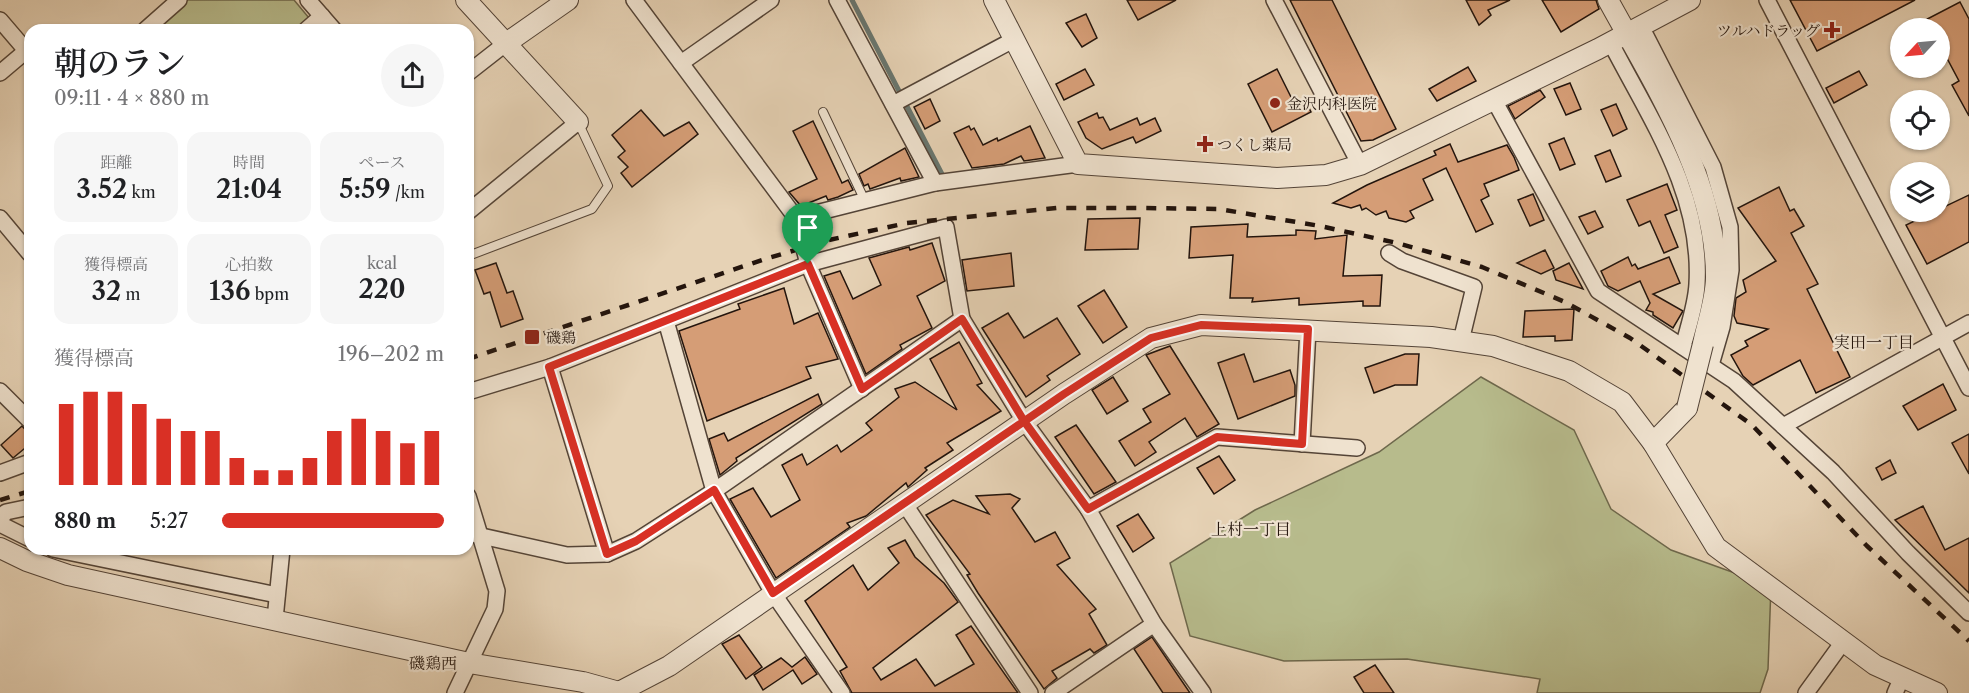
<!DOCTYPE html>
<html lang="ja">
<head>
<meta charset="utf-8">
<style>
	:root { --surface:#fff; --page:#f6f6f6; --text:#202124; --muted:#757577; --accent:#d93025 }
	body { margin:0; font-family:"Libre Caslon Text","Noto Serif JP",serif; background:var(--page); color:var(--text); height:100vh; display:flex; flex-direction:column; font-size:22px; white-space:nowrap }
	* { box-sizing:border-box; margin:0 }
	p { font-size:20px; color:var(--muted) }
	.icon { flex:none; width:33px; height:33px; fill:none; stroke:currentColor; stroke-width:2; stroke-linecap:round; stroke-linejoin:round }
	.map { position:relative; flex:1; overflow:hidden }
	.panel { position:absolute; left:24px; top:24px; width:450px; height:531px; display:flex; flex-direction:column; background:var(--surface); border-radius:18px; box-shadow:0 2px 4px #0004 }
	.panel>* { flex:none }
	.needle { width:39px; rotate:244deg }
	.fabs { position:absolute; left:1890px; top:18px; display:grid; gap:12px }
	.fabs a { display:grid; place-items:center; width:60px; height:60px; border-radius:50%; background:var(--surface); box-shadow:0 2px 4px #0004; font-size:30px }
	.pin { position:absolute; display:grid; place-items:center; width:51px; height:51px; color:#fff; margin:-62px -26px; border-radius:50% 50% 50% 0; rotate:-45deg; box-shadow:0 0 6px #0007 }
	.pin .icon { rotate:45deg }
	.round { display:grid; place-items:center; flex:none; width:63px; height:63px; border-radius:32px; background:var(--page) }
	.headline { display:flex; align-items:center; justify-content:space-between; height:102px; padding:0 30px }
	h1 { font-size:33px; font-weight:600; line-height:45px }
	.stats { display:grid; grid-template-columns:repeat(3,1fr); gap:9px; height:102px; padding:6px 30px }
	.stats div { display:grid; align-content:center; border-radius:15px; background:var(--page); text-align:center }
	.stats b { font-size:26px; font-weight:600 }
	.stats small { font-size:16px; font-weight:400 }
	.stats p { font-size:16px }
	.chart { height:168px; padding:12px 30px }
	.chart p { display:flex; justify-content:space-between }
	.chart svg { width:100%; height:108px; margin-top:6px; stroke:var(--accent); stroke-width:6 }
	ul { padding:0 30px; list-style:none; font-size:20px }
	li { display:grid; grid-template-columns:96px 72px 1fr; align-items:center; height:45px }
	li i { height:15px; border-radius:8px; background:var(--accent) }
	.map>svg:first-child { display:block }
	.green { fill:#b7bb8c; stroke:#6e684c; stroke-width:1.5 }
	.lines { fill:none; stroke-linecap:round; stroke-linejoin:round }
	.stream { stroke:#68766f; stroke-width:5 }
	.building { fill:#d59d76; stroke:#24150d; stroke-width:1.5 }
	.service-casing { stroke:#544437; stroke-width:10 }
	.minor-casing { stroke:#544437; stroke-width:18 }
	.tertiary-casing { stroke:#544437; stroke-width:22 }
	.service { stroke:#efe2cf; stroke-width:8 }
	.minor { stroke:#efe2cf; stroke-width:15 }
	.tertiary { stroke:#efe2cf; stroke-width:20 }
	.rail { stroke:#24150d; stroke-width:4.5; stroke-dasharray:10 10; stroke-linecap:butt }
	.tertiary-bridge-casing { stroke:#544437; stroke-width:22; stroke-linecap:butt }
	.tertiary-bridge { stroke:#efe2cf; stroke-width:20 }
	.route-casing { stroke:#fff; stroke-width:12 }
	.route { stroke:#d93025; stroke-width:8 }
	.poi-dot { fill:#8f2418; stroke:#efe2cf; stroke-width:2 }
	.labels { text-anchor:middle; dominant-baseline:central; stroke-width:4.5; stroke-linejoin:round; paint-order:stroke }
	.poi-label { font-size:15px; fill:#24150d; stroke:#efe2cf; text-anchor:start }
	.neighbourhood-label { font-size:16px; fill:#24150d; stroke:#efe2cf }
</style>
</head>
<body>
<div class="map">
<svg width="1969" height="693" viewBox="0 0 1969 693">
	<rect width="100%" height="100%" fill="#e6d2b5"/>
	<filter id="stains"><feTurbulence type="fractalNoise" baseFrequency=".00333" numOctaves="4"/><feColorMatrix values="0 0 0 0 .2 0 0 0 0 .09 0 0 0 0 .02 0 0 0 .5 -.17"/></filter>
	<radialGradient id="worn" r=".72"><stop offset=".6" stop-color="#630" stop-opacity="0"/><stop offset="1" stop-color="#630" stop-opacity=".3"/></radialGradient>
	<g class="green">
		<path d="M186,0H294L309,18L296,30H152Z"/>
		<path d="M1481,377L1574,430L1611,509L1671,550L1771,586L1768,669L1760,693H1537L1540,679L1407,659L1284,661L1190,636L1170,563L1255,510L1379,452Z"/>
	</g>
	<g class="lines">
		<path class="stream" d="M852,0L944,178"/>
	</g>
	<g class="building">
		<path d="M1127,0H1176L1138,20Z"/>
		<path d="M1290,0H1332L1396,129L1373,140L1361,141Z"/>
		<path d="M1466,0H1510L1488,10L1491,15L1479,25Z"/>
		<path d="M1542,0H1596L1599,9L1561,32Z"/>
		<path d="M1790,0H1915L1817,51Z"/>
		<path d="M1960,2L1969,19V116L1952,85L1959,81L1940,45V28H1910Z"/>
		<path d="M1086,14L1097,38L1082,47L1066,23Z"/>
		<path d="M1468,67L1476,81L1437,101L1429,89Z"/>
		<path d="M1085,69L1094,85L1064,100L1056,84Z"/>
		<path d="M1277,69L1295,105L1305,100L1311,112L1272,132L1248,84Z"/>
		<path d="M1859,71L1867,85L1834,103L1826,88Z"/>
		<path d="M1570,83L1581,109L1566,115L1554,89Z"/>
		<path d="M1540,90L1545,97L1515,119L1508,106Z"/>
		<path d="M930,99L940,121L925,129L914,107Z"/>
		<path d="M1616,104L1627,129L1613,136L1601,110Z"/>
		<path d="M641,110L664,136L689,122L698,134L632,187L621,173L628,167L618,157L625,151L612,135Z"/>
		<path d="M1097,113L1099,118L1103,117L1110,130L1137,118L1140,125L1155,118L1161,131L1136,143L1133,137L1102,149L1086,138L1078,122Z"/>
		<path d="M813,121L842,183L848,180L853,190L838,197L828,200L826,196L801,206L789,192L817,179L793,131Z"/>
		<path d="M969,126L971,130L974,128L983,145L997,138L998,141L1030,126L1045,158L1024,161L1021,156L1004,164L972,168L954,133Z"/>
		<path d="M1564,138L1575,164L1560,170L1549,144Z"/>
		<path d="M1450,144L1458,162L1507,145L1514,157L1519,170L1484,184L1489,196L1481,200L1493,224L1476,232L1446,168L1423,179L1433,200L1410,211L1414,218L1406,222L1389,218L1386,211L1376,215L1366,208L1362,210L1360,205L1351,208L1333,203L1367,185L1436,155L1434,151Z"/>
		<path d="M905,148L919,177L901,181L900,178L870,189L868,184L864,186L859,174Z"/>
		<path d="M1610,150L1621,176L1606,182L1595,156Z"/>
		<path d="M1667,184L1677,210L1665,215L1678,247L1664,253L1650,221L1639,226L1627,200Z"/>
		<path d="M1779,187L1790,211L1794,209L1804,226L1791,233L1818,284L1807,289L1850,377L1816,393L1800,360L1753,385L1743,376L1731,355L1748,346L1745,341L1768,329L1737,323L1734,316L1736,298L1746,292L1743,280L1776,261L1738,208Z"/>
		<path d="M1533,194L1544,220L1530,226L1518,200Z"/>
		<path d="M1969,195V242L1927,264L1906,225Z"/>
		<path d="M1595,211L1603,227L1588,234L1579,217Z"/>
		<path d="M1140,218L1138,249L1085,250L1088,219Z"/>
		<path d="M1248,224L1247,237L1296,235V230L1316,231L1315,239L1347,235L1343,276L1382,275L1380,306H1363V301L1299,305V298L1252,302L1253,298H1230L1233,255L1189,258L1191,227Z"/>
		<path d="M932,243L945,281L917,296L932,328L900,345L902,349L866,374L824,276L840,271L853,299L881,285L869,258L909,247L910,250Z"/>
		<path d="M1545,250L1554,268L1541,274L1517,263Z"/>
		<path d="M1011,253L1014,286L967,291L962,260Z"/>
		<path d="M1628,257L1632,266L1635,264L1638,269L1669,257L1680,283L1653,294L1683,311L1673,328L1653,315V312L1646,310L1650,303L1640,281L1618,291L1608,286L1601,271Z"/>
		<path d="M496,263L507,293L513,291L523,319L501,327L490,292L484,294L475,270Z"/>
		<path d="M1569,263L1583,289L1556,280L1553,271Z"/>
		<path d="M784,288L794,324L818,313L838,359L806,367L811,378L707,421L679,331L740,309L738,304Z"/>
		<path d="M1104,290L1127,327L1103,343L1078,306Z"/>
		<path d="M1574,309L1572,340L1555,341V336L1523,337L1525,311Z"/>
		<path d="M1008,313L1024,338L1057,318L1080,354L1047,376L1050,380L1026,397L982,328Z"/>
		<path d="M959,342L982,383L977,385L1001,411L947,443L953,450L925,468L927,470L908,487L906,483L866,516L847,523L850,527L776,578L730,499L753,488L771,517L800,500L782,465L802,454L807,465L837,445L841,452L872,430L866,423L899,397L895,389L915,382L957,410L930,359Z"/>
		<path d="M1170,346L1219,424L1197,437L1185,418L1149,442L1156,452L1135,466L1119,441L1151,422L1143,409L1170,394L1146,355Z"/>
		<path d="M1244,354L1254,382L1290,370L1295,385V396L1238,419L1218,363Z"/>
		<path d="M1405,354H1419L1417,385H1395L1374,393L1365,368Z"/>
		<path d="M1113,377L1128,401L1107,414L1092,390Z"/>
		<path d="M1943,384L1956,410L1918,430L1903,406Z"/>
		<path d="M818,394L822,404L736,458L737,461L720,475L709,439L724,433L728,441Z"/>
		<path d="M1076,425L1116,482L1094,494L1055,437Z"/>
		<path d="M22,426L30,435V444L13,458L1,445Z"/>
		<path d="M1969,434V474L1952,443Z"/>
		<path d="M1219,456L1235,480L1214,494L1197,468Z"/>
		<path d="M1890,460L1896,473L1882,480L1876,468Z"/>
		<path d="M1010,494L1020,499L1012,508L1035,542L1055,532L1070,558L1057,565L1096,609L1089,614L1107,645L1094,653L1090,649L1052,671L1057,678L1044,689L978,593L967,575L970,574L926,515L953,500L989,514L976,496Z"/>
		<path d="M1923,506L1945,550L1969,538V593L1895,520Z"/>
		<path d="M1138,514L1154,538L1133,552L1117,526Z"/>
		<path d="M905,540L915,557L944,583L958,602L873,668L881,680L916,659L935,686L974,664L956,635L971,626L1018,693H852L840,671L847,667L805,601L853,565L868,590L899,563L888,548Z"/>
		<path d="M739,635L762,667L746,679L722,644Z"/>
		<path d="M1152,637L1177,674L1190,693H1163L1134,649Z"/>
		<path d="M805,657L817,674L802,684L793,670L763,690L754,675L781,658L792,667Z"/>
		<path d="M1375,665L1394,693H1364L1354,677Z"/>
	</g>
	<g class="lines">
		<defs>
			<g id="service">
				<path d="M823,112L865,201"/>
				<path d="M468,256L592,209L608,186L578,122"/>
			</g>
			<g id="minor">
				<path d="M308,0L334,30"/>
				<path d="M634,0L796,218L808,264L862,389"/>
				<path d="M837,0L935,183"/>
				<path d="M1274,0L1360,165"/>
				<path d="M1767,0L1969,388"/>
				<path d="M0,20L30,55"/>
				<path d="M145,30L179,0"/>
				<path d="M306,30L322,16"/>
				<path d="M1646,36L1713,167L1730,227L1731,270L1722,327L1711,365"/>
				<path d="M1615,51C1654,125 1702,197 1697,284C1696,305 1688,327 1683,347"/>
				<path d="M681,63L771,0"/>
				<path d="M0,73L26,51"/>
				<path d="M468,73L505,44"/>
				<path d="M1494,100L1598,291L1734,381L1833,472L1908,553L1969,613"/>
				<path d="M893,104L1015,39"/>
				<path d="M468,212L578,122"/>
				<path d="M0,218L30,254"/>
				<path d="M796,218L935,183L1078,164"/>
				<path d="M1389,253L1402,261L1474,287L1461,341"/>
				<path d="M666,321L714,491L773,593L842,693"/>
				<path d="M550,367L607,554"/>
				<path d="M0,391L30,421"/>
				<path d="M468,392L550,367L808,264L946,227L962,319L1024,421L1088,509L1154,624L1203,693"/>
				<path d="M1783,426L1969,323"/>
				<path d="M1302,444L1308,329"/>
				<path d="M0,473L30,462"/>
				<path d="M904,503L1030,693"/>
				<path d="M1088,509L1217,437L1357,448"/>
				<path d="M0,519L6,512L30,507"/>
				<path d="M0,524L30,539"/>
				<path d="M468,533L567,555L607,554L636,541L714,491L962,319"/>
				<path d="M53,549L277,595"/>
				<path d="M275,619L282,549"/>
				<path d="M455,693L495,609L497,591L468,496"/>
				<path d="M1053,693L1154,624"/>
				<path d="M1806,693L1843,642"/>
				<path d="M1895,693L1902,677"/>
			</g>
			<g id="tertiary">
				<path d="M466,0L578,122"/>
				<path d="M994,0L1078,164L1277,178L1326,175L1360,165L1598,49L1690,0"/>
				<path d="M1608,0C1654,84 1716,179 1716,277C1716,299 1707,323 1703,344"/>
				<path d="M505,44L568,0"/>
				<path d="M1653,443L1687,408"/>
				<path d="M0,548L27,561L68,575L469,663L583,682L619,692L669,666L1064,394L1151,338L1201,325L1431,337L1493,346L1569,371L1622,402L1653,443L1716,547L1875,665L1937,693"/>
			</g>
		</defs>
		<use href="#service" class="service-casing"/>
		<use href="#minor" class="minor-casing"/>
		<use href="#tertiary" class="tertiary-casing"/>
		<use href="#service" class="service"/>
		<use href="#minor" class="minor"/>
		<use href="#tertiary" class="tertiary"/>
		<g class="rail">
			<path d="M468,359L762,260L829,240L907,223L1057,208H1140L1219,209L1320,226L1397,243L1482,267L1565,302L1630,338L1752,425L1867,546L1969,641"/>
			<path d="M0,500L30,491"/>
		</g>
		<defs>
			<path id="tertiary-bridge" d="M1687,408L1703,344"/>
		</defs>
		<use href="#tertiary-bridge" class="tertiary-bridge-casing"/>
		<use href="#tertiary-bridge" class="tertiary-bridge"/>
	</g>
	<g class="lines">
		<defs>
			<path id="route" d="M808,264L549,367L607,554L636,541L714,490L773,593L1064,394L1151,338L1201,325L1308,329L1302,444L1217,437L1088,509L1024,421L962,319L862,389L808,264"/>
		</defs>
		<use href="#route" class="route-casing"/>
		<use href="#route" class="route"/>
	</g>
	<g class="poi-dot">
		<path d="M1829 21h6v6h6v6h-6v6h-6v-6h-6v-6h6z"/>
		<circle cx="1275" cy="103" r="6"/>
		<path d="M1202 135h6v6h6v6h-6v6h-6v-6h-6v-6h6z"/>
		<rect x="524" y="329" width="16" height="16" rx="3"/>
	</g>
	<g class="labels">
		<g class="poi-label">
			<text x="1820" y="30" text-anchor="end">ツルハドラッグ</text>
			<text x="1287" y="103">金沢内科医院</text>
			<text x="1217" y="144">つくし薬局</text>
			<text x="546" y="337">磯鶏</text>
		</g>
		<g class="neighbourhood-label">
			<text x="1874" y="342">実田一丁目</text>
			<text x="1251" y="529">上村一丁目</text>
			<text x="433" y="663">磯鶏西</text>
		</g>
	</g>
	<rect width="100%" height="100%" filter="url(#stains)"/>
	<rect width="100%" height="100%" fill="url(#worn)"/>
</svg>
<div class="fabs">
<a><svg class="needle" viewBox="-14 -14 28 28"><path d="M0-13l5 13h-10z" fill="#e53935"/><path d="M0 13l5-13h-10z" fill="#757577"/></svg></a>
<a><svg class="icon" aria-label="locate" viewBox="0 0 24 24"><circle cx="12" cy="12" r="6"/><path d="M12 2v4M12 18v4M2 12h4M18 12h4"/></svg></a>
<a><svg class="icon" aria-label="layers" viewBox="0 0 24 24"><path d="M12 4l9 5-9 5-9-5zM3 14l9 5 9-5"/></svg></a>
</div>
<div class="pin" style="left:808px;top:264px;background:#1e9e55"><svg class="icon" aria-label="arrive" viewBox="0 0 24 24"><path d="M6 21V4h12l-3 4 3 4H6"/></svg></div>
<section class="panel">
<div class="headline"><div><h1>朝のラン</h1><p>09:11 · 4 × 880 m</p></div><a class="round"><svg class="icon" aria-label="share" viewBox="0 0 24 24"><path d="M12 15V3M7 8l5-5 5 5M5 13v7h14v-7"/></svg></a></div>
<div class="stats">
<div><p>距離</p><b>3.52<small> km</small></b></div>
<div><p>時間</p><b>21:04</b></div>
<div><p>ペース</p><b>5:59<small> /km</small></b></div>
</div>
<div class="stats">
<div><p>獲得標高</p><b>32<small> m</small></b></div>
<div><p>心拍数</p><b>136<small> bpm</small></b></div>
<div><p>kcal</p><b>220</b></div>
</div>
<div class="chart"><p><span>獲得標高</span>196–202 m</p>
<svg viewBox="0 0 160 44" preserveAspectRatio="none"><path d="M5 44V11M15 44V6M25 44V6M35 44V11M45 44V17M55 44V22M65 44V22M75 44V33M85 44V38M95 44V38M105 44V33M115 44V22M125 44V17M135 44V22M145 44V27M155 44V22"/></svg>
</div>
<ul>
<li><b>880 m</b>5:27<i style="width:100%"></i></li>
</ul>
</section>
</div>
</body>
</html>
